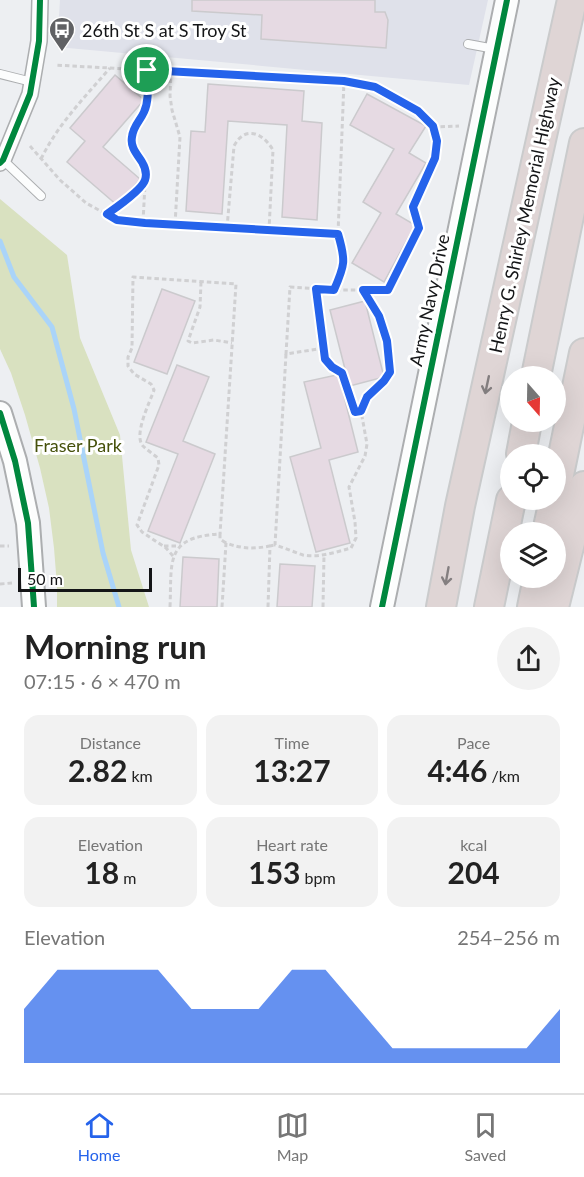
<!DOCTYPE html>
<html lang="en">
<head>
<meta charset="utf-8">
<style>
	:root { --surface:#fff; --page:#f2f2f2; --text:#222; --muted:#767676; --line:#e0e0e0; --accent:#2563eb }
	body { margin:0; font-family:Lato,sans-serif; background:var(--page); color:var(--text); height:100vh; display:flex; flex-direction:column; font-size:22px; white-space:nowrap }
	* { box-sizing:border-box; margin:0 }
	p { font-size:20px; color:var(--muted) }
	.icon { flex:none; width:33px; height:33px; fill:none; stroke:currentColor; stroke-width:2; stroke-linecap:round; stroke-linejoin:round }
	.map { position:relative; height:607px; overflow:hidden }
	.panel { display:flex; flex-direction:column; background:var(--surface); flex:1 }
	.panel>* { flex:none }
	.needle { width:39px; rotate:160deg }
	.controls { position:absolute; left:500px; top:366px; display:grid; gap:12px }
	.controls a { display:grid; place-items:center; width:66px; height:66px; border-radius:50%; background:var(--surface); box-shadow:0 6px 24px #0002; font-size:30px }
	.scale { position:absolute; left:18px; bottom:15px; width:134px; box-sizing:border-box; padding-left:6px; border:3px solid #141517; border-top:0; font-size:16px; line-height:21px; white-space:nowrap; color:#141517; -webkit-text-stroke:4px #fff; paint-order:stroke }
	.pin { position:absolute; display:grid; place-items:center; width:51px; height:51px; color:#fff; margin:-26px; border:3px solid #fff; border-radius:50%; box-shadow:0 2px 6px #0007 }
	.round { display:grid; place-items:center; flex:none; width:63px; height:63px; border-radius:32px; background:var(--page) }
	.overview { display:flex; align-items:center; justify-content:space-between; height:102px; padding:0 24px }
	h1 { font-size:33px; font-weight:700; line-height:45px }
	.stats { display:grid; grid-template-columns:repeat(3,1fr); gap:9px; height:102px; padding:6px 24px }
	.stats div { display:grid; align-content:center; border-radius:15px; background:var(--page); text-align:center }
	.stats b { font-size:30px; font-weight:700 }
	.stats small { font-size:16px; font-weight:400 }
	.stats p { font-size:16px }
	.chart { height:168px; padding:12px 24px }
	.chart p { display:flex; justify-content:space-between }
	.chart svg { width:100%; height:108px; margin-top:6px; fill:var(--accent); opacity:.7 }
	.tabs { display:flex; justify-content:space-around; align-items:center; height:84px; border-top:2px solid var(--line); background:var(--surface); font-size:16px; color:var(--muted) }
	.tabs a { display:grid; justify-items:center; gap:3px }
	.tabs .selected { color:var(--accent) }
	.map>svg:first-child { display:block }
	.built { fill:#dfe1ea }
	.green { fill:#d9e1c0 }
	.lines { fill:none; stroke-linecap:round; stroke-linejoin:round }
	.stream { stroke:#aad4f9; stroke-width:5 }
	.building { fill:#e6dae3; stroke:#cbcacd; stroke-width:1.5 }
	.lane-casing { stroke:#acaeb0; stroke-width:10 }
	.street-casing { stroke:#acaeb0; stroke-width:18 }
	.secondary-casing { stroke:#acaeb0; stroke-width:26 }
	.highway-casing { stroke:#cacbcc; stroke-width:32 }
	.path { stroke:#d0d0d2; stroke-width:3; stroke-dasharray:4.5 3; stroke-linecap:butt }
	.lane { stroke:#fcfdfd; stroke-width:8 }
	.street { stroke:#fcfdfd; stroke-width:15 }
	.secondary { stroke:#fcfdfd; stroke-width:22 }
	.highway { stroke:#dfd5d5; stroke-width:28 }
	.cycleway-casing { stroke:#fff; stroke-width:10 }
	.cycleway { stroke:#00873e; stroke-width:6 }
	.oneway { stroke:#847f80 }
	.route-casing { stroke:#fff; stroke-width:12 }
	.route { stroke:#2563eb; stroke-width:8 }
	.labels { text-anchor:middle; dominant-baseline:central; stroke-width:6; stroke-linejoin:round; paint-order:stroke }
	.poi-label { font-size:18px; fill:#141517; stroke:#fff; text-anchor:start }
	.street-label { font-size:18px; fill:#141517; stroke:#fff }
	.park-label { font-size:18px; fill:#46510c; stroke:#fff }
</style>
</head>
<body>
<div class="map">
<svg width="584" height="607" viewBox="0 0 584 607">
	<rect width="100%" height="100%" fill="#edeff2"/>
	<path class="built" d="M60,0H488L469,85L57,47Z"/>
	<path class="green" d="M0,199L67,255L80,338L120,435L131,550L149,607H57V586L54,548L49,508L40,468L25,415L11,373L0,349Z"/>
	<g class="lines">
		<path class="stream" d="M0,241L14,277L52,327L74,409L103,553L119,607"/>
	</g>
	<g class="building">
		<path d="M192,0H375V12H385L388,20L386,48L261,39L262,15L192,11Z"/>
		<path d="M115,75L144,100L103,147L140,179L118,206L67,162L85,141L70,128Z"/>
		<path d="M208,84L304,91L302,121L322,123L317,220L282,217L287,125L228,121L222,214L186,211L191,131L205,132Z"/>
		<path d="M367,94L426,126L409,153L426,163L396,214L415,225L384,282L352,263L381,213L363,202L394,149L350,125Z"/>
		<path d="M162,289L195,301L167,374L134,362Z"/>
		<path d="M365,301L384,377L342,388L358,452L329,460L350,543L316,552L290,457L321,448L304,382L346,373L330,310Z"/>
		<path d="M177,365L209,377L183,441L215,454L180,543L148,531L178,454L146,442Z"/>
		<path d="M183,557L219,559L217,607H180Z"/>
		<path d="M280,564L315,566L312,607H277Z"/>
	</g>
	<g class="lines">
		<defs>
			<g id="lane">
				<path d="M468,44L495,49"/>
				<path d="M0,74L32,82"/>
				<path d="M3,160L41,196"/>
			</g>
			<path id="street" d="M0,163L3,160L30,94L39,41L40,0"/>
			<g id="secondary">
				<path d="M0,413L15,461L28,523L34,607"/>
				<path d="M382,607L507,0"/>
			</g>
			<g id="highway">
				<path d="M536,376L584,143"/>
				<path d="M521,454L527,422"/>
				<path d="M555,494L584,353"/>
				<path d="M547,532L554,500"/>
				<path d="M441,607L460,506L572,0"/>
				<path d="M489,607L511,500"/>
				<path d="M532,607L538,578"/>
				<path d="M554,607L584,486"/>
			</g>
		</defs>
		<use href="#lane" class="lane-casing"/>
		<use href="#street" class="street-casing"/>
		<use href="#secondary" class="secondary-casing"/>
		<use href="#highway" class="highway-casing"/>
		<g class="path">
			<path d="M171,71L170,96L172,110L180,137L175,225"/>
			<path d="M433,127L459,126"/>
			<path d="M30,146L60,180L86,203L117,220L145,223L338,234L344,81L55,65"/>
			<path d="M41,159C58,124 85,97 110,68"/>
			<path d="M108,214C118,206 142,191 145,179C147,174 144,167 141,162C136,154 130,147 132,136C133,126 140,120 144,111C150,99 147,83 147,70"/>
			<path d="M143,222L145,184"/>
			<path d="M227,228L234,146C245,125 263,133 273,150L269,230"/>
			<path d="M338,234C346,261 345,265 334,290H388L419,228L413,207L435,158L437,140L433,126L418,111L375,87L344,81"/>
			<path d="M201,282L200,307L188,341L192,343L214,340L232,343"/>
			<path d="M316,289L324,348L286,354L290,287L334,290"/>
			<path d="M324,348L325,359L332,367L342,373L355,412L361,411L367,397L384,381L390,372L387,341L379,316L363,290"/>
			<path d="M286,354L275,545C285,548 294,552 303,555C319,558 336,552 351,548L356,538L355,522L349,487L365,456L367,444L361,411"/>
			<path d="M0,546H9"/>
			<path d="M164,546H180"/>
			<path d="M173,556L166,548L142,532L137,525L159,465L158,458C153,454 147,450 143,446C133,435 150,402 154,390L151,384L134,374L128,366V357L132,348L133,277L236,284L220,534"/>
			<path d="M0,584L12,583"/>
			<path d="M170,607C172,562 164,537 220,534V539L226,543"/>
			<path d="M222,607L226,543C242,549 254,549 270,546"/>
			<path d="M268,607L270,546L275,545"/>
			<path d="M323,607L324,555"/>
		</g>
		<use href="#lane" class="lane"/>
		<use href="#street" class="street"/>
		<use href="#secondary" class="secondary"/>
		<use href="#highway" class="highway"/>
		<defs>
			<g id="cycleway">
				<path d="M0,163L3,160L30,94L39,41L40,0"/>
				<path d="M0,413L15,461L28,523L34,607"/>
				<path d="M382,607L507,0"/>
			</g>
		</defs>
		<use href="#cycleway" class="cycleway-casing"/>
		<use href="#cycleway" class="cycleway"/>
	</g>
	<defs><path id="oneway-shaft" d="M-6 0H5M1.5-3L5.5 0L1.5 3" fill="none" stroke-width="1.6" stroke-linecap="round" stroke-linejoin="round" transform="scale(1.5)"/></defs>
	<g class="oneway">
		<use href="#oneway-shaft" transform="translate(487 385) rotate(102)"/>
		<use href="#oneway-shaft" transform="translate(447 576) rotate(100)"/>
	</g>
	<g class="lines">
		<defs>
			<path id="route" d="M147,70L344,81L375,87L418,111L433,126L437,141L435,158L413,207L419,228L388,290H363L379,316L387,341L390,372L384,381L367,397L361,411L355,412L342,373L332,367L325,359L316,289L334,290C345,265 346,261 338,234L145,223L117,220L107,214C117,207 142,190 145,180C147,174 145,167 142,162C137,154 130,147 132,137C133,126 140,121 144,112C150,99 147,83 147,70Z"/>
		</defs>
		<use href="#route" class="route-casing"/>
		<use href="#route" class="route"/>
	</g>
	<defs>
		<symbol id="bus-pin" viewBox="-11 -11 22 30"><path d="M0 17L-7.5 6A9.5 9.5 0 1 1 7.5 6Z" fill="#606164" stroke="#fff"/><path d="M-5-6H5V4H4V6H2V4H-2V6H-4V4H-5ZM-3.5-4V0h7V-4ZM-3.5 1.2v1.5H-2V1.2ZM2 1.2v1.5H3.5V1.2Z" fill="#fff"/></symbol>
	</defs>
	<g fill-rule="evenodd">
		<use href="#bus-pin" x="47" y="15" width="30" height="40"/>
	</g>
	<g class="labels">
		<g class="poi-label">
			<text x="82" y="30">26th St S at S Troy St</text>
		</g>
		<g class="street-label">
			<text transform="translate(524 215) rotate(-78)">Henry G. Shirley Memorial Highway</text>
			<text transform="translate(429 300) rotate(-78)">Army Navy Drive</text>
		</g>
		<g class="park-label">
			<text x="78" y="445">Fraser Park</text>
		</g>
	</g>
</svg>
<div class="controls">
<a><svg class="needle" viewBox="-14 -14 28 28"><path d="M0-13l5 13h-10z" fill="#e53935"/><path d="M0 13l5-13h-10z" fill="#767676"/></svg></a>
<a><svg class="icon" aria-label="locate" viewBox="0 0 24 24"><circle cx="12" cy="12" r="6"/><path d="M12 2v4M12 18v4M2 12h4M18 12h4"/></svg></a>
<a><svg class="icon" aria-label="layers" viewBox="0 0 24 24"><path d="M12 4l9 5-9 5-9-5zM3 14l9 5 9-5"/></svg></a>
</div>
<div class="scale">50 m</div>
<div class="pin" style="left:147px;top:70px;background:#1e9e55"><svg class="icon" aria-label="arrive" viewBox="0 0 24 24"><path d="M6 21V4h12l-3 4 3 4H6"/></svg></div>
</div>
<section class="panel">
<div class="overview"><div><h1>Morning run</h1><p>07:15 · 6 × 470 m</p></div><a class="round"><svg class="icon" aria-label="share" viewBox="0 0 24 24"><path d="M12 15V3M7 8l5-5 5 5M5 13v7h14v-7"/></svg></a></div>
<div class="stats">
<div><p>Distance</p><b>2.82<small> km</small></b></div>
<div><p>Time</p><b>13:27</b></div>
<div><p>Pace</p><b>4:46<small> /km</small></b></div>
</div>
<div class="stats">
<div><p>Elevation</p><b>18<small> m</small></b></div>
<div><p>Heart rate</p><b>153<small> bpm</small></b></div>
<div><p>kcal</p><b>204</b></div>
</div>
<div class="chart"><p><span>Elevation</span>254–256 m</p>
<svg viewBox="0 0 160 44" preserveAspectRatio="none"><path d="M0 44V22L10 6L20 6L30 6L40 6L50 22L60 22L70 22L80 6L90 6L100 22L110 38L120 38L130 38L140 38L150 38L160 22V44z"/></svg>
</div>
</section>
<nav class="tabs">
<a class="selected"><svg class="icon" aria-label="home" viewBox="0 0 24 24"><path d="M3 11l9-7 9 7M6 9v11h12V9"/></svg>Home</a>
<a><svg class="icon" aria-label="map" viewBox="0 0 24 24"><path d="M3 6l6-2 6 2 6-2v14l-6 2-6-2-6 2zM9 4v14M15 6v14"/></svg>Map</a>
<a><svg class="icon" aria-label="saved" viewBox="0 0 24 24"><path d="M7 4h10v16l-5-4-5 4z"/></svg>Saved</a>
</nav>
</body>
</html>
